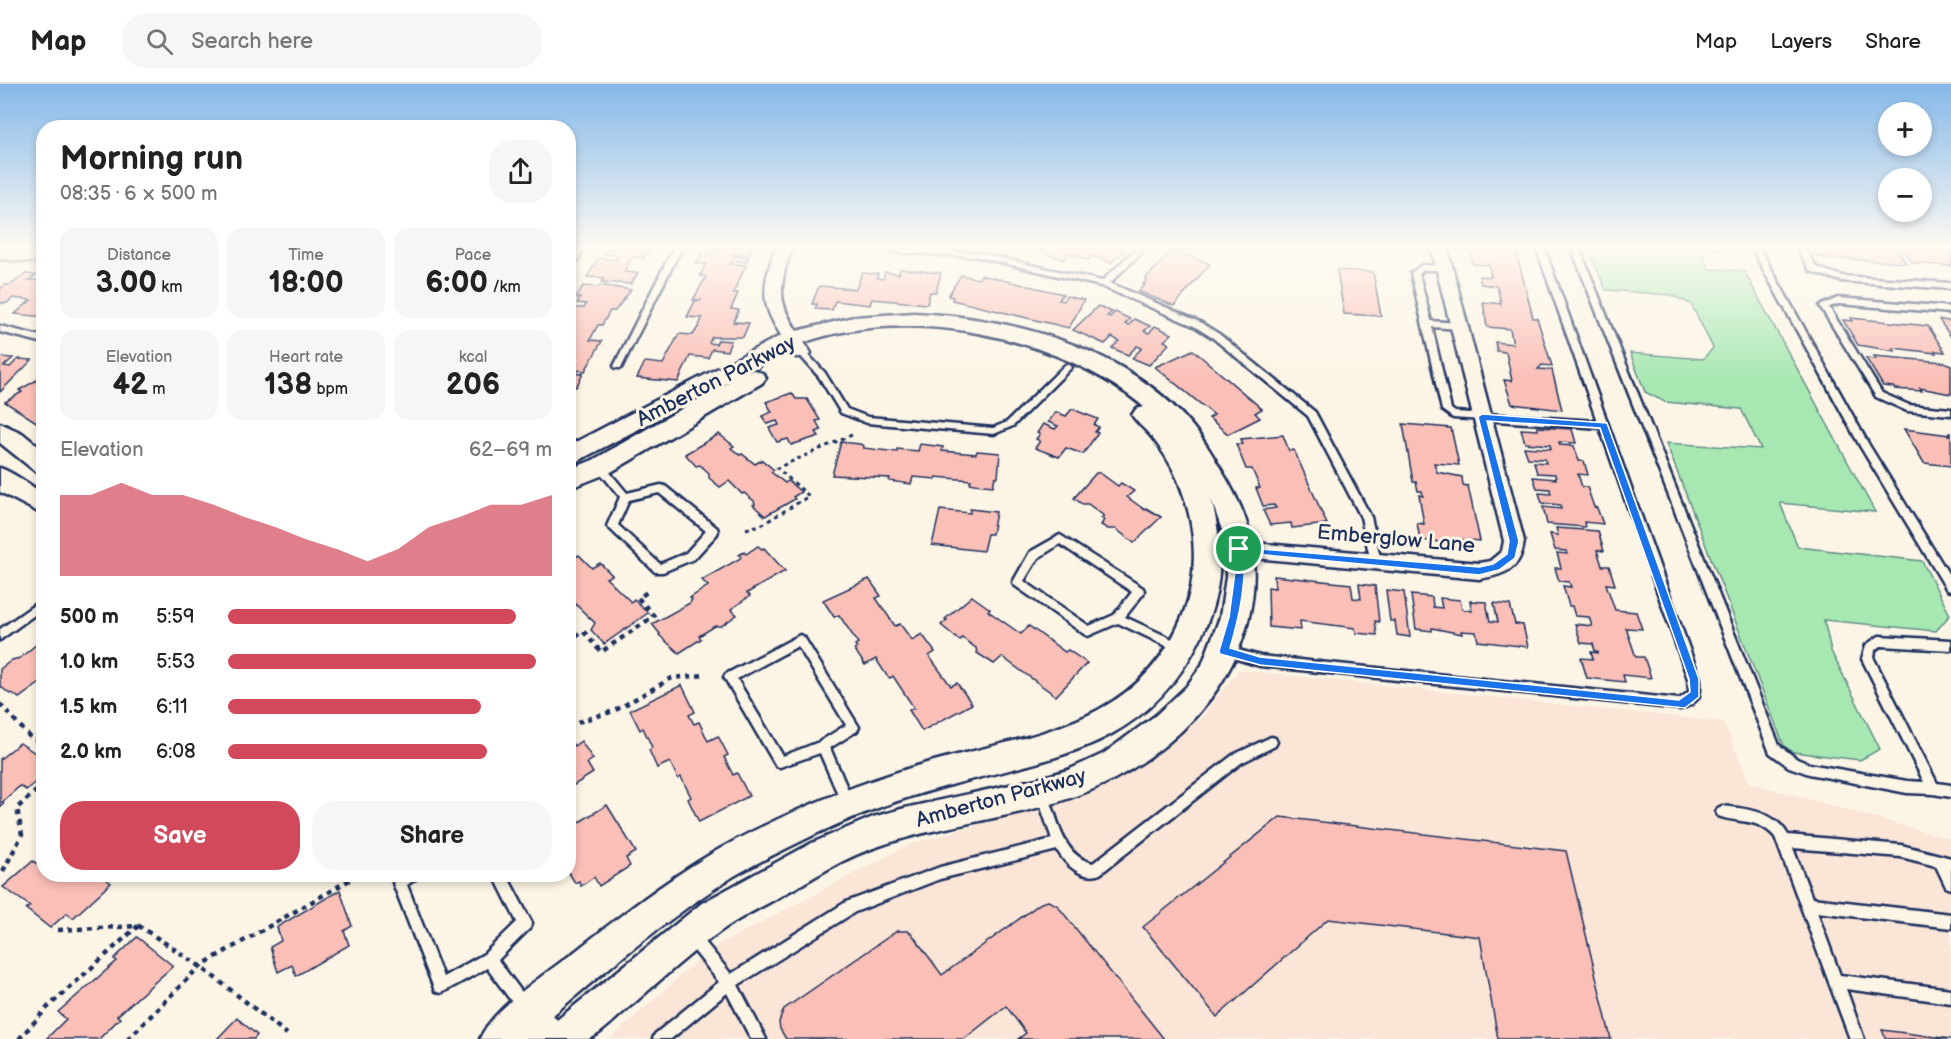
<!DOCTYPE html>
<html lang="en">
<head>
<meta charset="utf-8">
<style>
	:root { --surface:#fff; --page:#f6f6f6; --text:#222; --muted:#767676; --line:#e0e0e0; --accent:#d1495b }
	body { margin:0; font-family:"Balsamiq Sans",sans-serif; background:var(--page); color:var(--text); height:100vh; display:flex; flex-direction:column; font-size:22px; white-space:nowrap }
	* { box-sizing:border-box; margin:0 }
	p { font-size:20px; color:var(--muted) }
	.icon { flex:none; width:33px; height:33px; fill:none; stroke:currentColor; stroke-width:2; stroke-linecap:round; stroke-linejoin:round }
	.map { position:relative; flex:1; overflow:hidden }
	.panel { position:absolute; left:36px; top:36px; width:540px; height:762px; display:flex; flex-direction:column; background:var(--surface); border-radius:24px; box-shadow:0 3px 9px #0003 }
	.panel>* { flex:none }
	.buttons { position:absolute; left:1878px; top:18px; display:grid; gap:12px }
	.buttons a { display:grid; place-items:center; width:54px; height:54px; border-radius:50%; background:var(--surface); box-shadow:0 3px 9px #0003; font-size:30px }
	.pin { position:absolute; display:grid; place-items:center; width:51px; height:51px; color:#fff; margin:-26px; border:3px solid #fff; border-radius:50%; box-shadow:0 2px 6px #0007 }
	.round { display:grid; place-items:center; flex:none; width:63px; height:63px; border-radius:24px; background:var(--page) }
	.overview { display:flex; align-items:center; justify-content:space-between; height:102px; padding:0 24px }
	h1 { font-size:33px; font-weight:700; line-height:45px }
	.figures { display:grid; grid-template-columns:repeat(3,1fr); gap:9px; height:102px; padding:6px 24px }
	.figures div { display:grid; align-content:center; border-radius:15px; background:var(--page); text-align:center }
	.figures b { font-size:30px; font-weight:700 }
	.figures small { font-size:16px; font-weight:400 }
	.figures p { font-size:16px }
	.chart { height:168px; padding:12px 24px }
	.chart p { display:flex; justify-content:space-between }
	.chart svg { width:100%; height:108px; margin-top:6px; fill:var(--accent); opacity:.7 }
	.cta { display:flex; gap:12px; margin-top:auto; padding:12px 24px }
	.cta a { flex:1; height:69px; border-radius:24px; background:var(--accent); color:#fff; font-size:24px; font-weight:700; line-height:69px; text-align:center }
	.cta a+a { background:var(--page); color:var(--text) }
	ul { padding:0 24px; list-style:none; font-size:20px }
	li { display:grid; grid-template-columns:96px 72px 1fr; align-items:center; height:45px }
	li i { height:15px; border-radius:8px; background:var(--accent) }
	header { display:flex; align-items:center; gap:36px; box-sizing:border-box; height:84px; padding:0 30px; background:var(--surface); border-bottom:2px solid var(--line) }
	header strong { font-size:28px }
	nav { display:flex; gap:33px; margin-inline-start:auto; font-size:21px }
	.search { width:420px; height:54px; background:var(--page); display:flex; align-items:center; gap:15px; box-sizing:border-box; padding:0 21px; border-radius:24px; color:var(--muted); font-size:22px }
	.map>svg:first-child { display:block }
	.built { fill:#fbe5d7 }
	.green { fill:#a7e8b2; stroke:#618c88; stroke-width:1.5 }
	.building { fill:#fabfb7; stroke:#1b2f5e; stroke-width:1.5 }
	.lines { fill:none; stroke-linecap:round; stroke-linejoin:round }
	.service-casing { stroke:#1b2f5e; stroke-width:5 }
	.minor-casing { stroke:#1b2f5e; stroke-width:5 }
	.tertiary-casing { stroke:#1b2f5e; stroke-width:5 }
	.path-far1 { stroke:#1b2f5e; stroke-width:3; stroke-dasharray:4 4; stroke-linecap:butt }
	.path { stroke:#1b2f5e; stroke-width:4.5; stroke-dasharray:5 5; stroke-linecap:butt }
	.service { fill:#fcf5e5; fill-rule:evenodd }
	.minor { fill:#fcf5e5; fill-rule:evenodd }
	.tertiary { fill:#fcf5e5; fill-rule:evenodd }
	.route { fill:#1a73e8; stroke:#fff; stroke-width:1.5; fill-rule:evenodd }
	.labels { text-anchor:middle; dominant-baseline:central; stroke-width:6; stroke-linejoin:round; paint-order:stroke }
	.street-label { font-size:21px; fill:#1b2f5e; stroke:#fcf5e5 }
</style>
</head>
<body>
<header>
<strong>Map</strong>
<div class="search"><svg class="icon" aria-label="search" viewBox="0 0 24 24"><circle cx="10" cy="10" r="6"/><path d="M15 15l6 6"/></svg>Search here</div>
<nav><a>Map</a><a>Layers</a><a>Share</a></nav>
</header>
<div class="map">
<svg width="1951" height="955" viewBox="0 0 1951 955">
	<rect width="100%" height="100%" fill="#fcf5e5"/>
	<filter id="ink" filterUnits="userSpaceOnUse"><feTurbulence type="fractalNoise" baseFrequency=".0167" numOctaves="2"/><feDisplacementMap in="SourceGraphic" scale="12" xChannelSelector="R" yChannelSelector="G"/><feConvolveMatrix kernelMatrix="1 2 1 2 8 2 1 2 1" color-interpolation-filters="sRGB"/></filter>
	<g filter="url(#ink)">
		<path class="built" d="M1239,586L1723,638L1750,699L1951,755V955H610L709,866L908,761L1066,715L1199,636Z"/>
		<path class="green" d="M1587,163H1732L1733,165L1700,164L1709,185L1744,187L1875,428L1780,419L1798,463L1922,477L1950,531L1936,547L1824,536L1831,567L1880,665L1860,676L1793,668L1784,662L1666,359L1761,365L1741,325L1665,318L1645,308L1630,269L1703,275L1713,264L1691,220L1671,211L1606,206Z"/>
		<g class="building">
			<path d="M608,163H650L644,174L632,173L624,188L638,189L631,200L602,198L604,194L587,193L599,174L616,176L618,171L604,170Z"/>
			<path d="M709,163L752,164L749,171L734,170L733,172L749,173L746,178L732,176L730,180L746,181L733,209H738L731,225L739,226L733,238L749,239L743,253H712L709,259L716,260L718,256L731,257L727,267L712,265L708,274L690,272L678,298L637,294L645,278L663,280L679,250L693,251L700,240L702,234L687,233L695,217L702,216H693L706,193L700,192L706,180L696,179L702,169L713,170L716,168L708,166Z"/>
			<path d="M1029,163H1117L1124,166L1111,179L1092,172L1088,176L1070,169L1063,176Z"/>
			<path d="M1469,163H1515L1533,234H1537L1552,282L1542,281L1538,285L1552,286L1562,326L1512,320L1504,296L1512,297L1506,268L1497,267L1495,258L1513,260L1510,245L1487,243L1483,218L1501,220L1497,202L1481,200L1479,192L1491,193L1489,181L1473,180Z"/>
			<path d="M1812,163H1895L1906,179L1818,173Z"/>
			<path d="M1901,163L1951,164V182L1913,179Z"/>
			<path d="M1173,166L1210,180L1174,222L1138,207L1145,201L1143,200L1147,196L1145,195Z"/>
			<path d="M900,185L941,189L936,208H930L927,220L872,215L870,221L835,217L832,226L815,225L817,220H812L819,202L856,205L862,189L878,190L877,194L883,195L885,188L899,190Z"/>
			<path d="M1337,186L1373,188L1381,232L1344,230Z"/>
			<path d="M25,190L36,191L29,196L44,197V233L15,230L31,216L13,214L7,219H0V205L5,201H11Z"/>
			<path d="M961,191L978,195L981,191L1063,210L1059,216L1064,217L1066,212L1084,216L1069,244L952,216L953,213L948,212Z"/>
			<path d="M600,201L631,206L615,227H610L602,241H598L590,256L602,257L585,287L574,286L572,289L583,290L576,303L568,302V233L574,224H584L586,220L577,219L580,214H576L583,202L598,203Z"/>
			<path d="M1098,222L1112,228L1107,232L1110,233L1115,228L1130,235L1125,240L1129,241L1134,235L1150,242L1144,247L1149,249L1155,242L1172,250L1164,257L1169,260L1149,281L1132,274L1142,264L1137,262L1128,271L1112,264L1119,257L1112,253L1105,260L1073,246Z"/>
			<path d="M1851,234L1928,242L1945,268L1935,267L1936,269L1893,264L1895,267L1858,261L1843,236L1852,237Z"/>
			<path d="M1939,236L1951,237V253Z"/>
			<path d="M1193,266L1262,325L1255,329L1260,334L1228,350L1209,334L1214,331L1155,283Z"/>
			<path d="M1874,272L1944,278L1951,281V310L1920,304L1922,307L1895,305L1893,303L1883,302L1866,274L1876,275Z"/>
			<path d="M0,273L13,274L4,282L10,283L18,275L32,276L0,308Z"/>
			<path d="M44,292V343L5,318L22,308L19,306Z"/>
			<path d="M792,309L796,315H807L820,336L816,337L821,346L816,348L819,352L791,361L788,355L777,358L769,344L779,341L777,337L767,340L762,332L772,328L766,318Z"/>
			<path d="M1072,325L1098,335L1094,341L1099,343L1095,348L1098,349L1083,370L1066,364L1059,373L1035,364L1040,357L1036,355L1040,350L1037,349L1043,340L1055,345L1058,342L1048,338L1056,328L1066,332Z"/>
			<path d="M1403,340L1451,344L1459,381L1434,379L1437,388L1462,393L1463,401L1468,402L1480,457L1458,455L1460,460L1420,456L1417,439L1424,440L1419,411L1423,412L1422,407H1418L1416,398H1413Z"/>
			<path d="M1537,343L1572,345L1576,359L1559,358L1560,361L1574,362L1579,377H1584L1588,391L1578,390L1582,403H1587L1594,423L1597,424L1603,440L1584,438L1585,443L1547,440L1543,423L1561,425L1560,421L1542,419L1539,409L1551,410L1550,405L1537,404L1533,393L1556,395L1555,390L1537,389L1534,378L1546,379L1545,375L1528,374L1524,363L1551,365L1550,361L1525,359L1521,345L1538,346Z"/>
			<path d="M1904,345L1950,351L1949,349H1951V382L1924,379Z"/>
			<path d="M719,350L734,362L731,364L740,371L742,370L755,380L762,376L774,386L771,388L785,399L788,397L801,408L793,413L795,415L765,432L753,421L755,420L754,417L744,409L742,410L729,397L720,403L709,394V389L700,381L696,382L685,370Z"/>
			<path d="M1283,351L1289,367L1294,366L1327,440L1292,444L1291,439L1270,441L1263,426L1276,424L1274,421L1263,422L1256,404H1260L1252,385H1246L1236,360H1243L1241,355Z"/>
			<path d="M841,358L860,360L864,362L863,364L897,368V365L918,367L920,360L943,363L942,367L976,370L977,367L1000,369L998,393H995L993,402L974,400L970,399L971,396L936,393V395L913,393L911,400L889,397L890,394L832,391Z"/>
			<path d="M1096,389H1100L1118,402L1121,399L1134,407L1127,413L1145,426L1146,424L1161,433L1134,459L1116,445H1108L1101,441L1104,436L1101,434L1104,432L1088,420H1082L1074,414Z"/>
			<path d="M970,425L996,428L992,450H987L983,467L932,461L940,426L970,429Z"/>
			<path d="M1556,444L1598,447L1604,467L1597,466L1602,482H1609L1615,501L1606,500L1615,526L1636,528L1642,545L1626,544L1636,573H1644L1651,594L1623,591L1625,598L1587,594L1581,574L1593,575L1591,568L1599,569L1595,567L1593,560L1581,559L1575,540L1592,542L1589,533L1575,532L1572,522H1569L1563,502L1571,503L1569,498L1559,497L1555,484H1561L1557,469L1567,470L1566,467L1555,466L1550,450L1558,451Z"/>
			<path d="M758,462L762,465L764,464L785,487L747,509L750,512L731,525L737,531L721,542H715L699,552L701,555L679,569L659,551L660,550L652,540L690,519L692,515L690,514L708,502L702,496L739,475L741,473L739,471L744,468L746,470Z"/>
			<path d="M568,468L574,474L579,471L592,484L600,479L612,491L606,494L631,518L634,515L648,529L604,560L591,546L595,539L573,518L568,519Z"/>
			<path d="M1274,492L1351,500L1353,514L1361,515L1359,500L1375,502L1379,538L1375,537L1377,551L1356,549L1355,544L1300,537L1301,546L1269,543L1268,503L1275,504Z"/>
			<path d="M869,495L881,512L876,514L895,542L900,540L912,556L922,550L935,568L929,572L951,602L957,599L972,620L922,647L909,626L914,624L893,592L890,594L887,592L876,575L865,581L854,565L857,564L855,561L858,559L839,531L834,533L823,516Z"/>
			<path d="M1386,506L1404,508L1410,553L1397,551L1395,537H1390Z"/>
			<path d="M1411,511L1432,513L1433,523L1442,524L1440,514L1460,516L1462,525L1472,527L1470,517L1486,518L1490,537L1498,538L1494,519L1510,521L1515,540L1523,541L1528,563L1478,557L1476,548L1461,547L1462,550L1432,544V547L1416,545Z"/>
			<path d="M972,512L990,525L988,527L1021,550L1029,542L1065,568L1068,566L1087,579L1056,612L1002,573L994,580L977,569L976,564L962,554L960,557L941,541L947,536L945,535Z"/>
			<path d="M44,554V596L19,614L12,609L10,610L0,602V585L12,576L20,574Z"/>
			<path d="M682,601L695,628L689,631L694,640L699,638L708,657L718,652L728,671L724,673L733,691L737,689L749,712L699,738L688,715L691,713L681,693L678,695L670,678L657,684L649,666L652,664L651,661L643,644L640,646L630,626Z"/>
			<path d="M568,653L574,662L581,657L593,675L587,679L593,689L568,705Z"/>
			<path d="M20,659L44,675V691L26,706L20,702L2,718L4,719L0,723V675Z"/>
			<path d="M607,721L636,768L626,774L630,782L599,802L594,793L581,802L579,797L575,799L568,787V745Z"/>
			<path d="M1280,733L1566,767L1611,955H1498L1480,853L1328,835L1217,933L1143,843Z"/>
			<path d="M33,777L44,784V790H100L111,799L73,834L67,829L50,844L26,825L30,822L3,803Z"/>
			<path d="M340,806L352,842L344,847L349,861L296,892L292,881L278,888L270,863L281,857L277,843Z"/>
			<path d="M1048,817L1057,821L1164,955H1018L1026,949L1006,922L964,955H786L780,945L779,938L784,925L897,847H908L912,850L942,891L1041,819Z"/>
			<path d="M137,853L173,882L117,932L120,934L99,955H46L66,935L58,928L117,877L114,875Z"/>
			<path d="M237,934L257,951L254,955H217Z"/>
			<path d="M1882,946L1951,955H1886Z"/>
		</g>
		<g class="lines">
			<defs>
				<g id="service">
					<path d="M674,163H682L622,282L621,284H615L614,282Z"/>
					<path d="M839,163H889L978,169L1102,197L1138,163H1147L1110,199L1200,238L1219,250L1315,328L1371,433L1381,478L1380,481H1372L1371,478L1361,433L1308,332L1213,254L1194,242L1101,202L978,173L843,165Z"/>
					<path d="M1536,163H1544L1700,595C1701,613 1700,618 1681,625L1260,582L1220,570L1218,567L1220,564L1224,562L1260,572L1679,615L1689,608L1688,595L1600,344L1453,334L1442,326L1411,189L1422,181L1444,182L1448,184L1444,186H1424L1419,190L1431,237L1459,239L1463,242L1459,245L1432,243L1451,325L1455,328L1597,337Z"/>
					<path d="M1571,163H1579L1779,661L1797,675L1809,680L1907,697L1924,698L1862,575L1866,561L1879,552L1951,556V566L1881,562L1875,566L1874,575L1937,699L1951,701V713L1933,710L1907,709L1809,690L1789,683L1770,669Z"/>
					<path d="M1751,163H1759L1869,361L1951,494V507L1947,506L1860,362Z"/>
					<path d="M1796,163H1804L1816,183L1842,192L1951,199V205L1841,197L1810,187Z"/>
					<path d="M1838,214L1951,223V229L1839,220L1829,223L1882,309L1909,321L1951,325V331L1907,327L1876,313L1820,222Z"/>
					<path d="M0,242L44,253V259L0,248Z"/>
					<path d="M802,266L805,267L825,289L847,325L868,333L993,344L1007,338L1065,281L1068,280L1072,283L1013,342L994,350L867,339L841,329L819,293L798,269Z"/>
					<path d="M600,378L603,380L627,409L661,401L665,402L717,444L718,447L717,450L694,475L663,488H655L607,442L620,413L595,382ZM659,409L706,447L686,469L660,480L618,441L629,416Z"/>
					<path d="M1060,451L1143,504L1144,507L1143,510L1125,533L1185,561L1187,564L1185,567L1181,569L1177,567L1118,539L1088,552L1084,550L1014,501L1013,498L1030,468ZM1060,460L1132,508L1114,531L1089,542L1024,497L1038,474Z"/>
					<path d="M44,514V524L0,556V545Z"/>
					<path d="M800,551L804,553L859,643L857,647L830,664L854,720L852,724L848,726L844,724L820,669L780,683L776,682L724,593L726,590ZM798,562L846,641L819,658L783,672L737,595Z"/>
					<path d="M1271,653L1275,654L1277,658L1275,662L1241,679L1100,790C1082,797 1065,780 1057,766L940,795L855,828L738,901L766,955H751L727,909L671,955H653L655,950L719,898L687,858L685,853L687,848L692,846L697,848L731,890L846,818L940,783L1052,755L1036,709L1038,705L1042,703L1046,705C1058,731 1060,772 1093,779L1233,671Z"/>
					<path d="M1722,722C1747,725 1775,727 1788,751L1901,761L1951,774V805L1946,803L1936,782L1901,773L1793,764L1812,814L1951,830V844L1817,828L1840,891L1951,905V919L1846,905L1864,955H1850L1775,753C1757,733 1740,740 1718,732L1716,728L1718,724Z"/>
					<path d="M401,790H418L417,794L407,801L443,893L484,870L517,838L493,790H506L532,839L530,844L498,876L530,919L532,924L530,929L525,931L520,929L487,884L445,907L440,909L435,907L393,799L395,795Z"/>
				</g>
				<g id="minor">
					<path d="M570,163H586L574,181L568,183Z"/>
					<path d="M776,163H792C773,218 782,223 811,269L808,273H796C765,228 756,217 776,163Z"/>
					<path d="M1431,163H1447L1524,457C1521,485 1505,491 1479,495L1201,469L1198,463L1201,457L1208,455L1479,479L1490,477L1502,467L1504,457Z"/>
					<path d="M0,165L44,169V179L0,175Z"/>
				</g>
				<g id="tertiary">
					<path d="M914,229C1021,234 1150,269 1210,367C1226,394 1244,422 1250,452C1274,575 1179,677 1070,714C995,740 913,742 841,778C822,788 803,800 784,810C766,821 746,830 728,842C694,865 663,894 633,920C622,928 599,953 588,955C577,955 563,955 552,955C528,955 504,955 480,955C492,924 549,888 577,866C620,832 664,798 711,770C753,745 801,724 846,706C881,693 917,681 953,672C1048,648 1142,634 1183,531C1200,487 1196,439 1178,396C1171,380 1161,364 1150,351C1144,344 1137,339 1132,331L1136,325L1144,323C1059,251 906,220 800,260C782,267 765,279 748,288L754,286L762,289L766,294L762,299L611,388L568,405V386L593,376L732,296L568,382V362L784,250L854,233ZM1211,415L1222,446L1226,473V493L1220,533L1202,581L1186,603L1156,631L1103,670L1068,686L1037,695L905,724L873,733L812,759L702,819L557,936L553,931C611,882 670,832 734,792C762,776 791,762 820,748C859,730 899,715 940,704C1048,673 1143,669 1199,557C1223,510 1225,466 1211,415Z"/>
					<path d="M0,339L22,349L44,367V390L35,387L0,359Z"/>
					<path d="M0,384C13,388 31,402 44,410V431L0,408Z"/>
				</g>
			</defs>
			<use href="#service" class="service-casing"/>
			<use href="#minor" class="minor-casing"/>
			<use href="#tertiary" class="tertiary-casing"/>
			<path class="path-far1" d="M746,445L763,440L809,412L777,384L854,350"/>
			<g class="path">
				<path d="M568,547L574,553L583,547L601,568L654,532L638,514L649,507"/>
				<path d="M0,620L31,654L44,660"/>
				<path d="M568,641L614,627L672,594L705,591"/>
				<path d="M3,787L22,751L17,724L44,700"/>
				<path d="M58,846L139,842L200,882L287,950"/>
				<path d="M19,955L48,923L138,842"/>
				<path d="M128,955L200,882L360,790"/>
			</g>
			<use href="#service" class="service"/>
			<use href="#minor" class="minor"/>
			<use href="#tertiary" class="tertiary"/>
		</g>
	</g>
	<linearGradient id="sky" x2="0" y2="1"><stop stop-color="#85b8e9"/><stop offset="0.55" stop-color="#fefaf3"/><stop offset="1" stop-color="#fefaf3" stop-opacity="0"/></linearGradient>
	<rect width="1951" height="297" fill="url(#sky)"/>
	<path class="route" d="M1482,330L1607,339L1699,595V613L1685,624L1260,581L1220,570L1219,567L1229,533L1235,488V463L1479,483L1493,480L1507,470L1509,457L1478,333ZM1487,337L1600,344L1689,595L1690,608L1679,616L1260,573L1230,564C1239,533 1246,502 1244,469L1479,491L1499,486L1515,474L1519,457Z"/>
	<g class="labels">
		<g class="street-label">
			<text transform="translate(716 297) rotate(-27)">Amberton Parkway</text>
			<text transform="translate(1396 455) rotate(5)">Emberglow Lane</text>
			<text transform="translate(1001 714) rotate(-15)">Amberton Parkway</text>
		</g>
	</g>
</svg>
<div class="buttons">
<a>+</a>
<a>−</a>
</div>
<div class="pin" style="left:1239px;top:465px;background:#1e9e55"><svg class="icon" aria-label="arrive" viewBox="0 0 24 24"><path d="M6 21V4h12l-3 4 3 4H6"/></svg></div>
<section class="panel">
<div class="overview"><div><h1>Morning run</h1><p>08:35 · 6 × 500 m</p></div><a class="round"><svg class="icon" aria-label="share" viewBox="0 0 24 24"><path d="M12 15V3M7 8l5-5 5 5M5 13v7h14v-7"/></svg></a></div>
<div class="figures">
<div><p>Distance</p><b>3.00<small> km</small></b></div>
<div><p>Time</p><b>18:00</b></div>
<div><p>Pace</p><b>6:00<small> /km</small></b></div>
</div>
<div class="figures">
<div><p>Elevation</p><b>42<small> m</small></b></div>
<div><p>Heart rate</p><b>138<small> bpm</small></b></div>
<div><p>kcal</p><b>206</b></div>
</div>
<div class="chart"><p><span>Elevation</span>62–69 m</p>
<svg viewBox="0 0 160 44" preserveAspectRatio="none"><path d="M0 44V11L10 11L20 6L30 11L40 11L50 15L60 20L70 24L80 29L90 33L100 38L110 33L120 24L130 20L140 15L150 15L160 11V44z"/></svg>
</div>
<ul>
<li><b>500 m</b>5:59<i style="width:89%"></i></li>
<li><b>1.0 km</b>5:53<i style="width:95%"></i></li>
<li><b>1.5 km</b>6:11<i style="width:78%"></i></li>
<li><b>2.0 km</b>6:08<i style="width:80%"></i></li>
</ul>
<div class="cta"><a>Save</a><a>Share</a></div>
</section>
</div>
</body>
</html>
